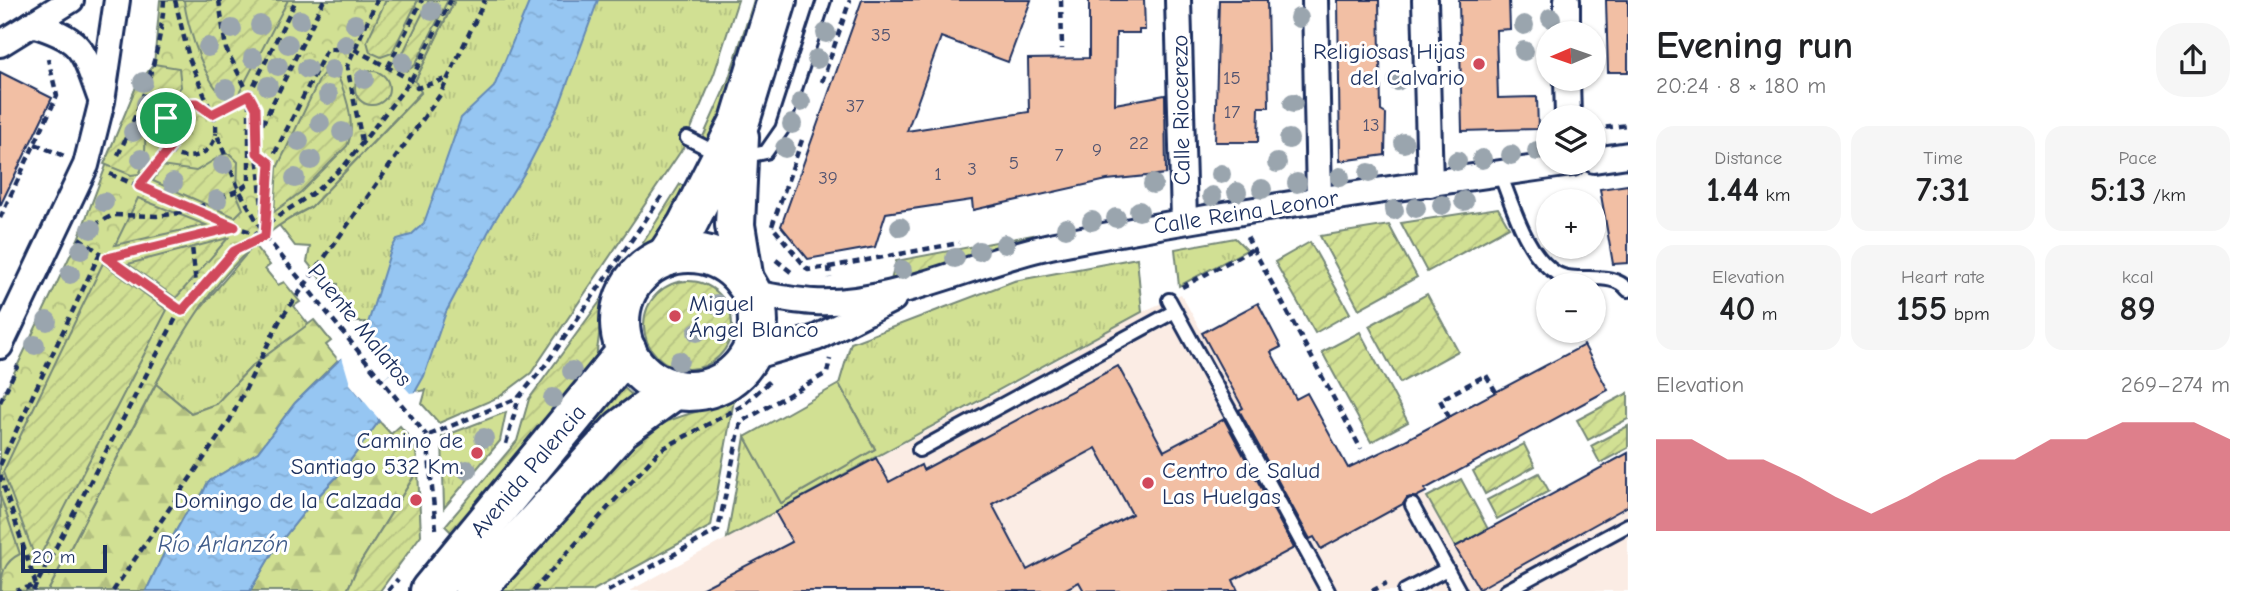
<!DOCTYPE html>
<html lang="en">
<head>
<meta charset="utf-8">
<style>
	:root { --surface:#fff; --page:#f6f6f6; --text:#202124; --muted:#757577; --accent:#d1495b }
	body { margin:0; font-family:"Comic Neue",sans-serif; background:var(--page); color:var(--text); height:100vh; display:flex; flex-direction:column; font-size:26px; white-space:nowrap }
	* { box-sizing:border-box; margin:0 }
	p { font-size:23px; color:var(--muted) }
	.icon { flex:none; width:38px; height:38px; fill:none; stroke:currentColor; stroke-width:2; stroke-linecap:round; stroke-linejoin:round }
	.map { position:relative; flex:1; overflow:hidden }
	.details { display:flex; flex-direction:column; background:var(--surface); width:630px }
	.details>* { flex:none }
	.needle { width:46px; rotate:268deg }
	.fabs { position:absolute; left:1536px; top:21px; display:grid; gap:14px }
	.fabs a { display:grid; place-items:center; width:70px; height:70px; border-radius:50%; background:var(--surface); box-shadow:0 2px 5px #0004; font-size:35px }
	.scale { position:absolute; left:21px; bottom:18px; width:86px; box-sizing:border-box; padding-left:7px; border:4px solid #1b2f5e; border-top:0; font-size:19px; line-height:24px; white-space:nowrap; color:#1b2f5e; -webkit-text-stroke:5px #fff; paint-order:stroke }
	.pin { position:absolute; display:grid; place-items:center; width:60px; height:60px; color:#fff; margin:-30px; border:4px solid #fff; border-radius:50%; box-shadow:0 2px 7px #0007 }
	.round { display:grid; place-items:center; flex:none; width:74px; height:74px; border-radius:28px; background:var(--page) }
	.overview { display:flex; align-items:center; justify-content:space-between; height:119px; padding:0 28px }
	h1 { font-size:38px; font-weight:600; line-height:52px }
	.figures { display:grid; grid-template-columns:repeat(3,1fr); gap:10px; height:119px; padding:7px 28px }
	.figures div { display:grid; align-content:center; border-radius:18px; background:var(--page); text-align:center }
	.figures b { font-size:35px; font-weight:600 }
	.figures small { font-size:19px; font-weight:400 }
	.figures p { font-size:19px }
	.chart { height:196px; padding:14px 28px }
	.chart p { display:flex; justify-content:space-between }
	.chart svg { width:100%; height:126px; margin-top:7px; fill:var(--accent); opacity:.7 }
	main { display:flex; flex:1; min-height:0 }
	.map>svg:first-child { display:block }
	.built { fill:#fbece4 }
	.grass { fill:url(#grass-tufts); stroke:#768878; stroke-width:2 }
	.forest { fill:url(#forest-firs); stroke:#768878; stroke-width:2 }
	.park { fill:url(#park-crowns); stroke:#768878; stroke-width:2 }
	.garden { fill:url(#garden-furrows); stroke:#768878; stroke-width:2 }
	.pitch { fill:#d1e093; stroke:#768878; stroke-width:2 }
	.water { fill:url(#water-ripples); stroke:#658ab7; stroke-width:2; fill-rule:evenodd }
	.pier { fill:#fff; fill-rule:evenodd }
	.building { fill:#f2bfa4; stroke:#1b2f5e; stroke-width:2; fill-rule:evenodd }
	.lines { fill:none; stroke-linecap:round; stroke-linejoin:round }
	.service-casing { stroke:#1b2f5e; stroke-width:18 }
	.minor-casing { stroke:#1b2f5e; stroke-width:30 }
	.trunk-casing { stroke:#1b2f5e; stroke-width:44 }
	.path { stroke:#1b2f5e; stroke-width:4.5; stroke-dasharray:7 5; stroke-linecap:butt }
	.service { stroke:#fff; stroke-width:12 }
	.minor { stroke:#fff; stroke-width:24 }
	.trunk { stroke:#fff; stroke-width:38 }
	.path-bridge { stroke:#1b2f5e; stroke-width:4.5; stroke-dasharray:7 5; stroke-linecap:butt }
	.tree { fill:#9aa5ae }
	.route-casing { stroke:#fff; stroke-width:14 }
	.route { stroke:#d1495b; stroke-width:9 }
	.poi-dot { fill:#d1495b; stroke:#fff; stroke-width:2.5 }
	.labels { text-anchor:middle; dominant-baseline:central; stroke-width:6; stroke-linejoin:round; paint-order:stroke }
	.number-label { font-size:19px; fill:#515370 }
	.poi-label { font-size:23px; fill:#1b2f5e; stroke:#fff; text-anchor:end }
	.street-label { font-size:23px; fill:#1b2f5e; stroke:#fff }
	.water-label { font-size:24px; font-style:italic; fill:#405c8a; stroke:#fff }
</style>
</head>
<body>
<main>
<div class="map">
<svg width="1628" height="591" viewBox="0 0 1628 591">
	<defs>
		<pattern id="grass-tufts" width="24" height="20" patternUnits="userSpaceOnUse" patternTransform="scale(1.75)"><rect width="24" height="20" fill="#d1e093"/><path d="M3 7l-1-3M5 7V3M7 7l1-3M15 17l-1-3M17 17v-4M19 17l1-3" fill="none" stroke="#b3c081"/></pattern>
		<pattern id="forest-firs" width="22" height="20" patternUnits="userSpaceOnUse" patternTransform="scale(1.75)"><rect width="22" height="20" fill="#d1e093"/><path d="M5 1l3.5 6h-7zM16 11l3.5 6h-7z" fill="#b3c081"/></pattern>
		<pattern id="park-crowns" width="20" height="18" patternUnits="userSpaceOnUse" patternTransform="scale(1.75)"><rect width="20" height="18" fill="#d1e093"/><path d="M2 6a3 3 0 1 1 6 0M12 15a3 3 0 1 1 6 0" fill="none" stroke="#b3c081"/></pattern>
		<pattern id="garden-furrows" width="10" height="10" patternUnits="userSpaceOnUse" patternTransform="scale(1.75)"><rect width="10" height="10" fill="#d1e093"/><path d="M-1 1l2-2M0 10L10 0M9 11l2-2" fill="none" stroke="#b3c081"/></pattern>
		<pattern id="water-ripples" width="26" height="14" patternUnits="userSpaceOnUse" patternTransform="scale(1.75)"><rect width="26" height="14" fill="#96c6f2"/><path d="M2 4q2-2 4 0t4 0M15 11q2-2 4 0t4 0" fill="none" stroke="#81aad2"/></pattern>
	</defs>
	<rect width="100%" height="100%" fill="#fff"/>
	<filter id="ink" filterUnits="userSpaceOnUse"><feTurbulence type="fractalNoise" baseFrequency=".0143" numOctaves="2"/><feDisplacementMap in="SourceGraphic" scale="14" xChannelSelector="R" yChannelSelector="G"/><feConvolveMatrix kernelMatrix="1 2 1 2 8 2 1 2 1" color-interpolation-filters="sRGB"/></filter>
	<g filter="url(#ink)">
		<path class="built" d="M1181,294L1321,549L1424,493L1479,589L1628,506V591H629L1020,381L1142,312Z"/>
		<g class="grass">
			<path d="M455,0H738L714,74L683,148L531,373L499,397L439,423L422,404L426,390L410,393L395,358L364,336L365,322H354L336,300L338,284L324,283L307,262L310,247L295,246L279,225L311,207L421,93L415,81Z"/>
			<path d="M754,0H769L716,146L702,139L728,81Z"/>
			<path d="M1235,238L1247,250L1179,286L1175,249Z"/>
			<path d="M254,245L270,265L265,269L278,285L284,282L300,302L294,306L309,325L252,366L216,404L191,413L156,384L187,324Z"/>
			<path d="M1137,258L1142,312L727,538L745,437L782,503L875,449L839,384L851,343L1014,281Z"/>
			<path d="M506,412L500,441L444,508L442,437Z"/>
		</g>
		<g class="forest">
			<path d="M314,320L331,341L326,345L338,360L295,403L258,452L208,482L201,497L186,513L168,545L146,591H48L156,384L191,413L216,404L252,366Z"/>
			<path d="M379,421L391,434L400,426L415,444L418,470L357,568L347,591H250L274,550L309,506L344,469Z"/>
		</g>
		<path class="park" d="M160,0H455L415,81L421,92L311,207C218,251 174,350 129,435C102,487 75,539 48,591H0V402L78,239L136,87L154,64Z"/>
		<g class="garden">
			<path d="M184,0H288L235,101C208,100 186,22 184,0Z"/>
			<path d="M386,0H418L392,53L381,57L370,52L367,41Z"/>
			<path d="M429,0H448L415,65L407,71L401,69L399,61Z"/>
			<path d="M154,64L179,68L181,87C173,97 157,100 150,112C140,131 151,154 139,174L131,175L104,164L136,87Z"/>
			<path d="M332,64C343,85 358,124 347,146L301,192L274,212L277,168L320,78Z"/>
			<circle cx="372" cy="88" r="17"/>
			<path d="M224,154H230L238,162L237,195L243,209L235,217L153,181L161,166L196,171Z"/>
			<path d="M680,184L693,192L663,241L636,254Z"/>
			<path d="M138,198L206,225L115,245Z"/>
			<path d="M1498,208L1509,227L1427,272L1401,223Z"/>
			<path d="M1389,225L1417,277L1359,309L1320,236Z"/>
			<path d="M1033,235L1034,241L891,280L896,261Z"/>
			<path d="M228,238L176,298L128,264Z"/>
			<path d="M1310,242L1350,313L1315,333L1275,262Z"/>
			<path d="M103,263L167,310L41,554L33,552L3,472Z"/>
			<circle cx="688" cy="325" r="44"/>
			<path d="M1427,294L1458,351L1400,383L1369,326Z"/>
			<path d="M604,296L596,359L453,534L445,526L517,441L529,399Z"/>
			<path d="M1360,332L1408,422L1371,442L1322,352Z"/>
			<path d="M621,385L632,395L457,591H446L615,397Z"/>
			<path d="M1628,393V419L1588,440L1577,420Z"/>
			<path d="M734,400L711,526L592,591H499L632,444C668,414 692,415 734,400Z"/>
			<path d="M1628,426V448L1600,463L1591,446Z"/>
			<path d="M1524,444L1535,466L1485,494L1473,471Z"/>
			<path d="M418,470L421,535L380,591H347L357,568Z"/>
			<path d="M1539,473L1549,491L1497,519L1487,500Z"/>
			<path d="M1461,479L1488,529L1455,547L1427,497Z"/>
			<path d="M0,495L20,554C3,562 1,576 1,591Z"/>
		</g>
		<path class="pitch" d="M839,384L875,449L781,503L745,437Z"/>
		<path class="water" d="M530,0H598L559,106L525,172L493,223L446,312L424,376L415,392L378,418L379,421L344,469L309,506L274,550L250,591H146L168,545L186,513L201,497L208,482L258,452L295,403L364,336L391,250L397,239L411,235L424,223L461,118L494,87ZM384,359H396L393,372L363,400L351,384Z"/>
		<path class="pier" d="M364,321V336L382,357L396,358L394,375L410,393L420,391L383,419L382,423L350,384L342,357L338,360L336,358L361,334ZM383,362H391L390,374L364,395L355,385Z"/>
		<g class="building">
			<path d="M862,0H1031L1008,62L941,37L907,131L1029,112L1028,59L1089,58V0H1144L1145,30H1139V33H1116L1115,104L1165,95L1166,174L1107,180L973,210L972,200L886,213L875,247L808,259L781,226Z"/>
			<path d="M1219,0H1267L1269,107H1259L1258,142H1215Z"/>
			<path d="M1338,0H1379L1381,111L1386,114L1385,155L1340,161Z"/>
			<path d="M1459,0H1509L1510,29L1496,30L1498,98L1537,97L1538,129L1462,131Z"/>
			<path d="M1606,0H1628V72H1608Z"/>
			<path d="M0,72L52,98L0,206Z"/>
			<path d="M1628,185V263L1613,264L1600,189Z"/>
			<path d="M1258,303L1281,347L1271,352L1296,399L1307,393L1348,468L1400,443L1584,345L1608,390L1425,489L1426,492L1416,497L1407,498L1403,504L1321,549L1314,537L1310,539L1239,410L1243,408L1202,333Z"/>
			<path d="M1118,366L1164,451L1224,419L1294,548L1233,580L1238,591H1084L1079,582L1062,591H697L792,542L775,512L876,458L889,482L921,465L923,470ZM1096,448L1132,514L1027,570L992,504Z"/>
			<path d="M1628,453V506L1479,589L1455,547Z"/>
		</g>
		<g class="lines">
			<defs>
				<g id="service">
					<path d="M687,138L719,154"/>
					<path d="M742,157L766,152L782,129L824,0"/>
					<path d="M1500,174C1513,205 1525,254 1556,273C1576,285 1612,269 1628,290"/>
					<path d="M1169,300L1328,591"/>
					<path d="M919,450L1175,311"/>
					<path d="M1412,505L1459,591"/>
					<path d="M1405,591L1447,569"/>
					<path d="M1506,591L1628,525"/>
				</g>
				<g id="minor">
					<path d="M1178,0L1184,220"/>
					<path d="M1315,0L1319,199"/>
					<path d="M1425,0L1430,184"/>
					<path d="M1567,0V33"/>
					<path d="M32,24C83,39 83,50 100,97"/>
					<path d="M0,44L71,0"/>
					<path d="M1567,79L1568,117"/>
					<path d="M1594,160L1628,155"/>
					<path d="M751,293C772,296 793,301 814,302C893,306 979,260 1055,245C1227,212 1399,187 1572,163"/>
					<path d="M0,346L86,165L102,101L117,0"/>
					<path d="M748,358L816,338L893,299"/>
				</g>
				<g id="trunk">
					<path d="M739,137L735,225L744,281"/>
					<circle cx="689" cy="322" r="69"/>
					<path d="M666,257L687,225L740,121L777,0"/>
					<path d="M430,591L627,351"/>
					<path d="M474,591L621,429L674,390"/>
				</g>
			</defs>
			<use href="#service" class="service-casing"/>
			<use href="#minor" class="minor-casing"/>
			<use href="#trunk" class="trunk-casing"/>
			<g class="path">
				<path d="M175,0L189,58L216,123V132L239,190L265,235"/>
				<path d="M219,0L226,49L256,108L257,153L264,228"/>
				<path d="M1061,0L1062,49"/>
				<path d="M388,67L422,0"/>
				<path d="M822,82L850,0"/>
				<path d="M209,112C167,70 141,168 195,156C207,153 214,145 216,133"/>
				<path d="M212,114L249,95"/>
				<path d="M1594,129L1628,125"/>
				<path d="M257,135L324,0"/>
				<path d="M802,140L772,226L808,270L829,267L830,278"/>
				<path d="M362,141L347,66L377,0"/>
				<path d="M35,144L64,156"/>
				<path d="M118,155C141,107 161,54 164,0"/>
				<path d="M110,174L235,227L264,236"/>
				<path d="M139,186L170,148"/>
				<path d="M0,218L57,96L48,59"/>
				<path d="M268,223L316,191L345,165L411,80L451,0"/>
				<path d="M83,231L113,215L157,216L187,212L239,190L249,183V95L296,0"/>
				<path d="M265,236L270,163L327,49H354L411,80L417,88L449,78"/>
				<path d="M191,237L197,294"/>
				<path d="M1247,237L1361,449"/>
				<path d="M79,238L100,253"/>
				<path d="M108,259L182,311"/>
				<path d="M776,260L791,272"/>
				<path d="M829,267L959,243"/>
				<path d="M1182,287L1253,249"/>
				<path d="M0,402L18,365"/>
				<path d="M1449,417L1440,400L1486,375L1496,392"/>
				<path d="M506,444L519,397L544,367L662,196"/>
				<path d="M0,465L100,253L108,258L235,227"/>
				<path d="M0,475L36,585L16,591"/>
				<path d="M436,529L427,436L518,398"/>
				<path d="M33,591L177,316L235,251L265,236"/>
				<path d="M113,591L230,420L280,320L440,95L485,0"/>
				<path d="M388,591L398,579"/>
				<path d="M533,591L660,450L742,406L771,380"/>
				<path d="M608,591L718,530L741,422L827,373L830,359"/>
				<path d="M1372,591L1387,583"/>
			</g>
			<use href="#service" class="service"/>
			<use href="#minor" class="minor"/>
			<use href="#trunk" class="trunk"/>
			<path class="path-bridge" d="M265,236L427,436"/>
		</g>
		<g class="tree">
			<circle cx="432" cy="11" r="10"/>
			<circle cx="1299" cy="18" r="10"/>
			<circle cx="1551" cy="18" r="10"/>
			<circle cx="300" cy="20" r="10"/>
			<circle cx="355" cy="24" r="10"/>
			<circle cx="260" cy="25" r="10"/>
			<circle cx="1524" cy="25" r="10"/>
			<circle cx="232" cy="29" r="10"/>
			<circle cx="826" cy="33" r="10"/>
			<circle cx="288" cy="44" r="10"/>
			<circle cx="345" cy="44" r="10"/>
			<circle cx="208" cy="47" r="10"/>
			<circle cx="1524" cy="51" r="10"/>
			<circle cx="253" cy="58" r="10"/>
			<circle cx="817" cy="59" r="10"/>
			<circle cx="403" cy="62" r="10"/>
			<circle cx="278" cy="66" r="10"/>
			<circle cx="307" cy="69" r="10"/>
			<circle cx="332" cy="70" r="10"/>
			<circle cx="364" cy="79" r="10"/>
			<circle cx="1397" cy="81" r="10"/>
			<circle cx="143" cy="82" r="10"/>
			<circle cx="268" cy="86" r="10"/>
			<circle cx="226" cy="89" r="10"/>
			<circle cx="328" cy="95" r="10"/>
			<circle cx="801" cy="102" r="10"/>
			<circle cx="1293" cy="103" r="10"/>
			<circle cx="146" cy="104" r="10"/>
			<circle cx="320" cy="123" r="10"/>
			<circle cx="792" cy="124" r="10"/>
			<circle cx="133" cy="132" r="10"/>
			<circle cx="342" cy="132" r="10"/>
			<circle cx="1289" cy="139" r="10"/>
			<circle cx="299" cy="141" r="10"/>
			<circle cx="1404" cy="143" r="10"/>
			<circle cx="785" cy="148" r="10"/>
			<circle cx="1537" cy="151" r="10"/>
			<circle cx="1511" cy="155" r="10"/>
			<circle cx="141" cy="159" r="10"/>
			<circle cx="1482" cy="159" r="10"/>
			<circle cx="311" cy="160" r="10"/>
			<circle cx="1457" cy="161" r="10"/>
			<circle cx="1277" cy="163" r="10"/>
			<circle cx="223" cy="165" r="10"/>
			<circle cx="1369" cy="173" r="10"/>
			<circle cx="1221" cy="174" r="10"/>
			<circle cx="1340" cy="177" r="10"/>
			<circle cx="295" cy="178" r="10"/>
			<circle cx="173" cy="183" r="10"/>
			<circle cx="1297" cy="183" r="10"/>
			<circle cx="1153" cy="184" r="10"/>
			<circle cx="1262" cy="189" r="10"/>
			<circle cx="1237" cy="192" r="10"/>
			<circle cx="1212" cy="196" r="10"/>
			<circle cx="217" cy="200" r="10"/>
			<circle cx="1464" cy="201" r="10"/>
			<circle cx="104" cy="202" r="10"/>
			<circle cx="1442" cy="205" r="10"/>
			<circle cx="1416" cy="208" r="10"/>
			<circle cx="1394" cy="210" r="10"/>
			<circle cx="1139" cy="211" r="10"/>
			<circle cx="1116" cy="218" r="10"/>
			<circle cx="1092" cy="221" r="10"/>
			<circle cx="900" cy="227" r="10"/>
			<circle cx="1066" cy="228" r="10"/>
			<circle cx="91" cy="229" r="10"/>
			<circle cx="1005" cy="244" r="10"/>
			<circle cx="81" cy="250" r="10"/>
			<circle cx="979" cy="251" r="10"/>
			<circle cx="955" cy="258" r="10"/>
			<circle cx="902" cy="270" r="10"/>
			<circle cx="70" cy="274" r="10"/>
			<circle cx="716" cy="304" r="10"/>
			<circle cx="47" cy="321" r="10"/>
			<circle cx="697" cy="332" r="10"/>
			<circle cx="35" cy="345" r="10"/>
			<circle cx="679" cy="361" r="10"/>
			<circle cx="572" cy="371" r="10"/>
			<circle cx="553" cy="398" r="10"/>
			<circle cx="484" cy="438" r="10"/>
			<circle cx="467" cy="470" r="10"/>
		</g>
	</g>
	<g class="lines" filter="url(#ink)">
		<defs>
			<path id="route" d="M249,95L256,108L257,153L270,163L265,236L234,251L182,311L107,258L235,227L139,186L170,148C153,125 171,101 197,103L212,114Z"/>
		</defs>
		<use href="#route" class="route-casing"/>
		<use href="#route" class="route"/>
	</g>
	<g class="poi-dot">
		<circle cx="1479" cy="64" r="7"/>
		<circle cx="675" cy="316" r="7"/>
		<circle cx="477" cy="453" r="7"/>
		<circle cx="1148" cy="483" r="7"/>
		<circle cx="416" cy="500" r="7"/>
	</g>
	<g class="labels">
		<g class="number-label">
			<text x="881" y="35">35</text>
			<text x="1232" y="78">15</text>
			<text x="855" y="106">37</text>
			<text x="1232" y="112">17</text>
			<text x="1371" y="125">13</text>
			<text x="1139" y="143">22</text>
			<text x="1097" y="150">9</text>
			<text x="1059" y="155">7</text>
			<text x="1014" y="163">5</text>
			<text x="972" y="169">3</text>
			<text x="938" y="174">1</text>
			<text x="828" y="178">39</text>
		</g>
		<g class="poi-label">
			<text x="1465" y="51">Religiosas Hijas<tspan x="1465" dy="26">del Calvario</tspan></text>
			<text x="689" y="303" text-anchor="start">Miguel<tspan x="689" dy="26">Ángel Blanco</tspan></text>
			<text x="463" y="440">Camino de<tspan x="463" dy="26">Santiago 532 Km.</tspan></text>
			<text x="1162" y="470" text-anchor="start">Centro de Salud<tspan x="1162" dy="26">Las Huelgas</tspan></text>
			<text x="402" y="500">Domingo de la Calzada</text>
		</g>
		<g class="street-label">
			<text transform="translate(1181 110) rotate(-91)">Calle Riocerezo</text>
			<text transform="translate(1246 212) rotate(-9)">Calle Reina Leonor</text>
			<text transform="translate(360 325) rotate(51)">Puente Malatos</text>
			<text transform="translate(528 471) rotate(-50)">Avenida Palencia</text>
		</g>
		<g class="water-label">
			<text x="223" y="544">Río Arlanzón</text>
		</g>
	</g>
</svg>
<div class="fabs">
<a><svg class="needle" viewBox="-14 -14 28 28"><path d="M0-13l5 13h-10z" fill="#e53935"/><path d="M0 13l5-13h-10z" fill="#757577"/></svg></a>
<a><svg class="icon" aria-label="layers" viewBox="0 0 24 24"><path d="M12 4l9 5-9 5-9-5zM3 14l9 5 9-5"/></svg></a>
<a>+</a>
<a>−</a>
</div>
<div class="scale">20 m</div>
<div class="pin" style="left:166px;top:118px;background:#1e9e55"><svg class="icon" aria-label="arrive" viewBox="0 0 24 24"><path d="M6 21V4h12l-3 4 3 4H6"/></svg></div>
</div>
<section class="details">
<div class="overview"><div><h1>Evening run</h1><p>20:24 · 8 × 180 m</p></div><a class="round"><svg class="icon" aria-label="share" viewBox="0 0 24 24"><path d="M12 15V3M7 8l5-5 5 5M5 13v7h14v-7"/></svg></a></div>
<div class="figures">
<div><p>Distance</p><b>1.44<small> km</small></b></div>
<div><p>Time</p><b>7:31</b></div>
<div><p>Pace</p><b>5:13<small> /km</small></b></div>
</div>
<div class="figures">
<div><p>Elevation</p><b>40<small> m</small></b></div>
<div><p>Heart rate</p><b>155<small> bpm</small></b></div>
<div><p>kcal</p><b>89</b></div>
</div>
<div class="chart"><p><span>Elevation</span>269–274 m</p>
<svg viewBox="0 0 160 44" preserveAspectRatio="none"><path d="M0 44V12L10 12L20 19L30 19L40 25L50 32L60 38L70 32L80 25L90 19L100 19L110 12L120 12L130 6L140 6L150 6L160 12V44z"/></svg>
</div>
</section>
</main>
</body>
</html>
